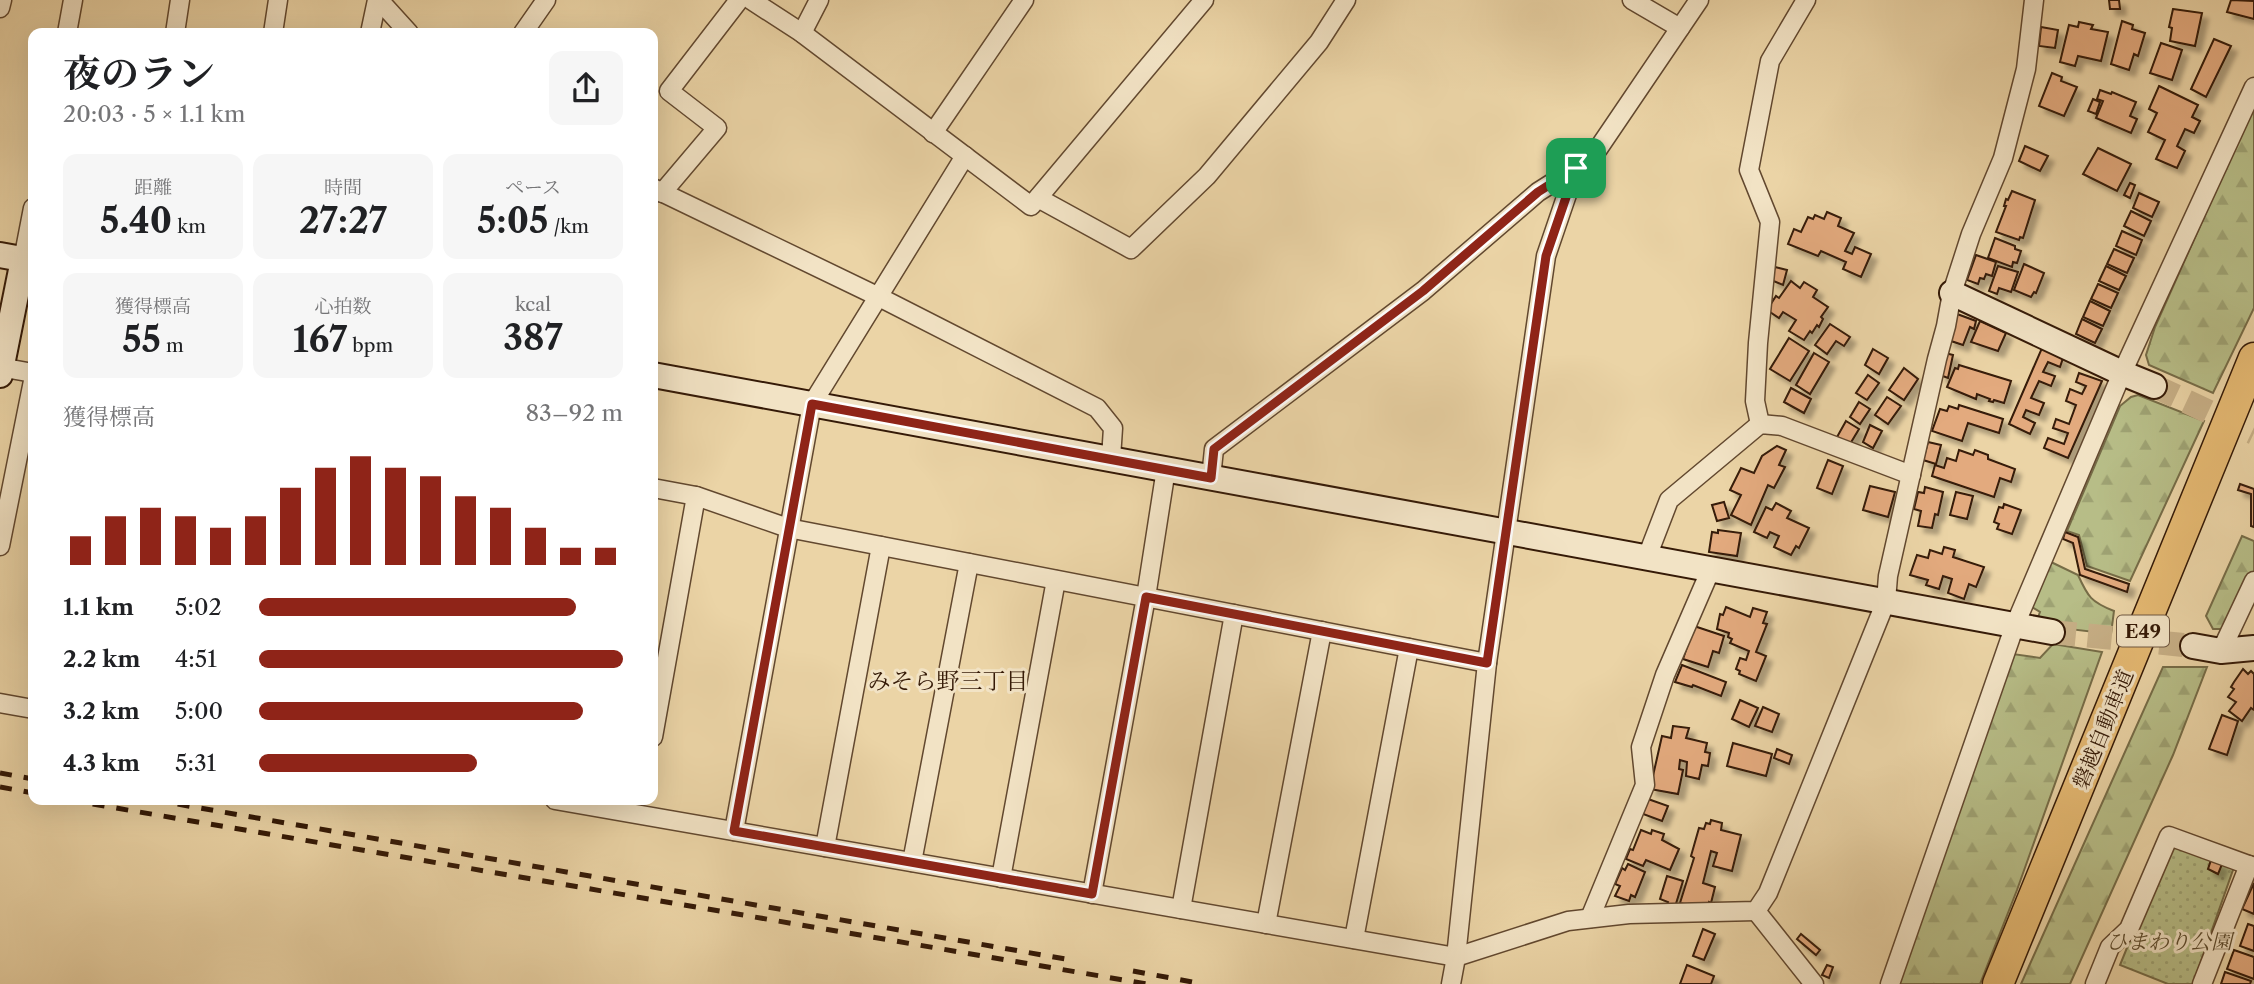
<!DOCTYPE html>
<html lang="ja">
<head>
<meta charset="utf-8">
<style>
	:root { --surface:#fff; --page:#f6f6f6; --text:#202124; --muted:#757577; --accent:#8f2418 }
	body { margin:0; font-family:"Libre Caslon Text","Noto Serif JP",serif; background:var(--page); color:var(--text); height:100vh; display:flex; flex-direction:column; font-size:26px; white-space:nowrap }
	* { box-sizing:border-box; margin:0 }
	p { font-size:23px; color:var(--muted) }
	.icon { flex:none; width:38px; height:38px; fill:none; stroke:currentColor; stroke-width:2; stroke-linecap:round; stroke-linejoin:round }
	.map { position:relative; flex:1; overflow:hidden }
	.side { position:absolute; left:28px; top:28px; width:630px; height:777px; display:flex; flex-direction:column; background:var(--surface); border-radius:14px; box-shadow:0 7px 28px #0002 }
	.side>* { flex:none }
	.pin { position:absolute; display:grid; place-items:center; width:60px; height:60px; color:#fff; margin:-30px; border-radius:14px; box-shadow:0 4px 10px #0006 }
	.round { display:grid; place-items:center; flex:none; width:74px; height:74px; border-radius:14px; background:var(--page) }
	.summary { display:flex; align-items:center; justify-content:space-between; height:119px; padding:0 35px }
	h1 { font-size:38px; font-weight:700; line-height:52px }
	.figures { display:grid; grid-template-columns:repeat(3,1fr); gap:10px; height:119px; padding:7px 35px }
	.figures div { display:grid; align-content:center; border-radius:14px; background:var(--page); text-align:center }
	.figures b { font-size:35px; font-weight:700 }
	.figures small { font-size:19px; font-weight:400 }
	.figures p { font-size:19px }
	.chart { height:196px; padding:14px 35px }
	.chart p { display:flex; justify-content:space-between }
	.chart svg { width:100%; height:126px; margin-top:7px; stroke:var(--accent); stroke-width:6 }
	ul { padding:0 35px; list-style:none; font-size:23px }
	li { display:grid; grid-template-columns:112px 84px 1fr; align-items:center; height:52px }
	li i { height:18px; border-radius:9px; background:var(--accent) }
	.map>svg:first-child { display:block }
	.forest { fill:url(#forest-firs); stroke:#766c47; stroke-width:2 }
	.park { fill:url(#park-dots); stroke:#766c47; stroke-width:2 }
	.building { fill:#e3aa7e; stroke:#351a07; stroke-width:2; filter:url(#shadow) }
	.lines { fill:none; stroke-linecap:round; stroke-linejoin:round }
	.secondary-tunnel { stroke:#c7af86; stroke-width:24; stroke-dasharray:24 12; stroke-linecap:butt }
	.street-casing { stroke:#62482f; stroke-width:21 }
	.secondary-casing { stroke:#351a07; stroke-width:28 }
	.highway-casing { stroke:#351a07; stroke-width:33 }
	.street { stroke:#f2e3c5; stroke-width:18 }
	.secondary { stroke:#f2e3c5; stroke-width:24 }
	.highway { stroke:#e6ba73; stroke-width:30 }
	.rail { stroke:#351a07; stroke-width:5; stroke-dasharray:12 12; stroke-linecap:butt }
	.route-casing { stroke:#fff; stroke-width:14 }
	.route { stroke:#8f2418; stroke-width:9 }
	.labels { text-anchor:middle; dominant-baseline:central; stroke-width:6; stroke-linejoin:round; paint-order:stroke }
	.shield { fill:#f2e3c5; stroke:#6e5640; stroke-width:2 }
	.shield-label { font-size:19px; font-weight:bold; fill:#351a07 }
	.street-label { font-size:21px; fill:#351a07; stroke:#f2e3c5 }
	.park-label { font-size:21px; font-style:italic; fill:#5c4b2d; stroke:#f2e3c5 }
	.neighbourhood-label { font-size:23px; fill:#351a07; stroke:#f2e3c5 }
</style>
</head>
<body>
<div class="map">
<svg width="2254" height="984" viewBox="0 0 2254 984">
	<defs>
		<pattern id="forest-firs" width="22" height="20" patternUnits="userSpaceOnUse" patternTransform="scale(1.75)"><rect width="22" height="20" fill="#b7bd87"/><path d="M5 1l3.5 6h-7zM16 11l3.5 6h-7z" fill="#9ea273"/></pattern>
		<pattern id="park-dots" width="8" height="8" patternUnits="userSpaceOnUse" patternTransform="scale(1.75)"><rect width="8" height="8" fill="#b7bd87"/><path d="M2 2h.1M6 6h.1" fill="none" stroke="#9ea273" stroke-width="1.8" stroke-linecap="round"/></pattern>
		<filter id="shadow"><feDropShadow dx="6" dy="6" stdDeviation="2" flood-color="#0004"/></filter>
	</defs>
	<rect width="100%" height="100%" fill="#ebd4a6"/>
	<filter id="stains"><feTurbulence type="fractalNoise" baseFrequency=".00286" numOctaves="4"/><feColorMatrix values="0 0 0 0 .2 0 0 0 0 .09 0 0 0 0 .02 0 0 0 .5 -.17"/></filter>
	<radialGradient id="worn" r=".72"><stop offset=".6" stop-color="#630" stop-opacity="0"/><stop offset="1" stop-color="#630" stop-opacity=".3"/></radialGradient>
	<g class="forest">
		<path d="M2254,105V308L2213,393L2149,365L2146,355L2155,327Z"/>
		<path d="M2138,395L2204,421L2130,581L2087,566L2079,535L2067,531L2120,406L2131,397Z"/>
		<path d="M2242,536L2254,541V571L2227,629H2213L2206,616Z"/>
		<path d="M2051,562L2078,575C2088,597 2091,602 2114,611L2111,634L2035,625L2040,612L2032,607Z"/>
		<path d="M2053,644L2102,652L2017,890L1980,984H1897L2013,654L2040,658Z"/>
		<path d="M2163,667H2207L2173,755L2070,984H2021Z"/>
	</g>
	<path class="park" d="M2170,842L2234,867L2193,984H2168L2120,965Z"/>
	<g class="building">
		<path d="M2109,0H2119L2120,9H2110Z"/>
		<path d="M2231,0L2254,1V19L2227,12Z"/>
		<path d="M2173,9L2202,13L2195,46L2170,41L2172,28L2169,27Z"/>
		<path d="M2122,21L2133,25L2132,29L2145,33L2138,56L2134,54L2129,70L2111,64Z"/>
		<path d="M2079,22L2093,25L2091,29L2108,32L2101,61L2078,56L2075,66L2060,62L2069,25L2078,27Z"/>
		<path d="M2041,27L2058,30L2055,48L2039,46Z"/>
		<path d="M2214,39L2231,46L2206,97L2191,89Z"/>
		<path d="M2161,43L2182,50L2172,80L2150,73Z"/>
		<path d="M2052,73L2062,77L2061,81L2077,87L2064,116L2039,106Z"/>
		<path d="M2159,86L2198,105L2192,117L2200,121L2194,133L2185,129L2177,146L2185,151L2177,168L2156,159L2165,140L2148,132L2157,113L2149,109Z"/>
		<path d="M2100,90L2111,94L2112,92L2136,102L2130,116L2137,119L2131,133L2096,118L2103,101L2097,99Z"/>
		<path d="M2093,99L2100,102L2096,114L2088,111Z"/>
		<path d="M2025,146L2048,156L2040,171L2019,161Z"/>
		<path d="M2098,148L2131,164L2117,191L2083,174Z"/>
		<path d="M2130,183L2135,185L2130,198L2124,195Z"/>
		<path d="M2012,191L2035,200L2023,238L2020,237L2019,240L1996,232L2006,206H2004L2006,199L2008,200Z"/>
		<path d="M2139,193L2159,202L2152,217L2133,208Z"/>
		<path d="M2131,211L2151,221L2144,236L2124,226Z"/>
		<path d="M1827,212L1841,218L1838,226L1854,233L1845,251L1852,254L1855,247L1871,254L1861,277L1843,269L1846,262L1821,251L1818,256L1788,244L1794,229L1801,232L1808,217L1813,219L1815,215L1824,219Z"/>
		<path d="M2122,231L2142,240L2136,255L2116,246Z"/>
		<path d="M1995,238L2015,246V249L2021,251L2017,263L2013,262L2012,267L1988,258Z"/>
		<path d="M2114,249L2134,258L2127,273L2107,264Z"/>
		<path d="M1976,255L1996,262L1992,276L1986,274L1984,279L1980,278L1978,284L1967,280Z"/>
		<path d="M2024,264L2044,273L2036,293L2034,292L2031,297L2014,290Z"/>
		<path d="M1998,266L2018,272L2011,292L1999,288L1997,294L1989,291Z"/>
		<path d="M2106,266L2126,276L2119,290L2099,281Z"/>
		<path d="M1775,267L1787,270L1783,285L1771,280Z"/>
		<path d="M1791,281L1800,288L1804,282L1817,290L1813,297L1828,307L1821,317L1823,319L1819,327L1817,325L1812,333L1810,331L1804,340L1789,331L1796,320L1783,312L1779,318L1767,310L1776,296L1779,298Z"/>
		<path d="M2098,284L2118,293L2111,308L2091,299Z"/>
		<path d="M2090,301L2110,311L2103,326L2083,317Z"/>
		<path d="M1957,314L1976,321L1974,329L1970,327L1963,345L1948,340Z"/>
		<path d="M2082,319L2102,329L2095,343L2076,334Z"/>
		<path d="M1980,321L2006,333L1998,351L1971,342Z"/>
		<path d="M1830,324L1850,337L1844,346L1836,341L1827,354L1815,345Z"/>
		<path d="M1789,338L1809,351L1790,381L1770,369Z"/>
		<path d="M2042,348L2063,358L2060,367L2048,362L2043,372L2055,376L2051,386L2039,381L2031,398L2044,403L2039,415L2026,410L2023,417L2035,423L2030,434L2009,424Z"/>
		<path d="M1873,349L1888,358L1879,374L1865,365Z"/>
		<path d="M1814,353L1829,362L1810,394L1796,385Z"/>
		<path d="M1945,353L1953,355L1948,378L1940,375Z"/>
		<path d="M1959,365L2011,381L2004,403L1994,400L1993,402L1989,401L1990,399L1977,394L1976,399L1947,387L1955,368L1958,369Z"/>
		<path d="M1904,368L1918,379L1904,400L1889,390Z"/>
		<path d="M2079,373L2102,381L2068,458L2044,448L2048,438L2064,444L2068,433L2053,428L2056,419L2069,424L2076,405L2066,401L2070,389L2082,394L2086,386L2076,382Z"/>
		<path d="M1868,375L1879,383L1867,400L1856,393Z"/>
		<path d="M1791,388L1811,399L1804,413L1784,402Z"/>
		<path d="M1887,397L1901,406L1888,424L1875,415Z"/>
		<path d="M1859,402L1870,409L1860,424L1850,417Z"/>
		<path d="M1959,405L2003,419L1999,433L1968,423L1962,441L1932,431L1940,409L1947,411L1949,406L1958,409Z"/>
		<path d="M1846,421L1859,429L1850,444L1837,437Z"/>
		<path d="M1870,425L1882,431L1873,448L1863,442Z"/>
		<path d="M1928,442L1941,445L1936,464L1923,460Z"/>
		<path d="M1777,446L1786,450L1779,465L1785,467L1774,488L1768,485L1751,525L1731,515L1741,495L1730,490L1741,468L1754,473L1762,456Z"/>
		<path d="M1959,450L1973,455L1975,450L1988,455V459L2015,469L2011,482L2000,478L1994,497L1932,476L1935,465L1944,468L1947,458L1956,461Z"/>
		<path d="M1828,460L1843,466L1832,494L1817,488Z"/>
		<path d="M2240,484L2254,489V527L2251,526V494L2238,490Z"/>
		<path d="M1870,486L1895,492L1888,517L1863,510Z"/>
		<path d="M1925,487L1943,492L1938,515L1935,514L1932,528L1918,526L1921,511L1914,509L1918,492L1924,493Z"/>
		<path d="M1956,492L1973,496L1967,519L1950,515Z"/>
		<path d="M1724,502L1729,518L1717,521L1712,505Z"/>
		<path d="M1776,503L1791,511L1787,518L1809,528L1799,548L1796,546L1791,555L1774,547L1779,536L1770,532L1767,538L1754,532L1766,507L1772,510Z"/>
		<path d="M2004,504L2021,510L2012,534L1997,529L1999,524L1994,522L1999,507L2003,508Z"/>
		<path d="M1718,530L1741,533L1737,556L1709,552L1712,532L1718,533Z"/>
		<path d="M2065,532L2078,537L2085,569L2129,584L2127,592L2080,575L2073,543L2063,539Z"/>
		<path d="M1944,547L1955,550L1953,557L1984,567L1976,587L1969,584L1964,599L1948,593L1952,579L1943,576L1939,589L1926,585L1928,580L1910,575L1917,555L1928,558L1930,550L1942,554Z"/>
		<path d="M1726,607L1750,617L1753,608L1767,612L1763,623L1767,624L1756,652L1766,656L1756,681L1739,674L1740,671L1736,669L1740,658L1746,660L1749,651L1730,643L1732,639L1728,637L1729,633L1717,629L1720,614L1723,615Z"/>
		<path d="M1694,626L1724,636L1719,653L1713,651L1708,667L1683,659Z"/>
		<path d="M1682,665L1726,682L1721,696L1693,685L1692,687L1675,682Z"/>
		<path d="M2243,669L2248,674L2251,671L2254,674V710L2251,708L2242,721L2229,711L2236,702L2228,697L2234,689L2231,687L2234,682Z"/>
		<path d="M1740,700L1758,708L1749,727L1732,719Z"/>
		<path d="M1763,707L1779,714L1772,732L1755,726Z"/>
		<path d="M2222,715L2238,721L2227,755L2209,749Z"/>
		<path d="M1673,726L1689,728L1686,738L1707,743L1705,752L1710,753L1708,766L1702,765L1699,779L1686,776L1687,762L1680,760L1679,769L1683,770L1678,794L1650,789L1662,736L1671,738Z"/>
		<path d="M1733,743L1772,754L1766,776L1727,766Z"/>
		<path d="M1777,749L1792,755L1789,764L1774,758Z"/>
		<path d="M1648,799L1668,806L1662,821L1643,814Z"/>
		<path d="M1711,820L1722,823L1721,830L1741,835L1732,871L1713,866L1717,853L1711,851L1703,883L1715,887L1711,903L1709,902L1707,910L1680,903L1694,858L1691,856L1699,828L1704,829L1706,823L1710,824Z"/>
		<path d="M1641,830L1651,834L1652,830L1664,834L1662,840L1679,849L1670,870L1646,860L1643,866L1626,859L1630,849L1633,850Z"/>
		<path d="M2211,860L2222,864L2218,874L2208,869Z"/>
		<path d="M1628,864L1645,872L1635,897L1631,895L1629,901L1615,896L1620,886L1615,884L1622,868L1625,870Z"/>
		<path d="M1667,876L1683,881L1674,910L1666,908L1668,902L1660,899Z"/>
		<path d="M2254,883V914L2242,909Z"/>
		<path d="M2248,924L2254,926V951L2240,946Z"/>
		<path d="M1703,929L1715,934L1704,960L1693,956Z"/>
		<path d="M1801,934L1820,950L1816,955L1797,939Z"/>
		<path d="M2234,950L2254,957V979L2227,969Z"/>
		<path d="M1687,965L1714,976L1711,984H1680Z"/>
		<path d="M1827,965L1833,967L1829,978L1822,975Z"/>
		<path d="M2225,972L2251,981L2250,984H2221Z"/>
	</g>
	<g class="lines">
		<g class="secondary-tunnel">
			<path d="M2154,386L2254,433"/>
			<path d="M2052,632L2193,646"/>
		</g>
		<defs>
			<g id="street">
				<path d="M379,0L409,33"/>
				<path d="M751,0L802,33L1031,206L1204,0"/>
				<path d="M1632,0L1680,28"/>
				<path d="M0,8L2,0"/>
				<path d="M67,33L73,0"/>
				<path d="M175,33L180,0"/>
				<path d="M273,33L278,0"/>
				<path d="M370,33L377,0"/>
				<path d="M523,33L546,0"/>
				<path d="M802,33L819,0"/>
				<path d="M933,133L1024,0"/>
				<path d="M653,188L877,296L1097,408L1113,428L1111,458"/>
				<path d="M662,193L717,128L669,91L739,0"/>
				<path d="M1038,198L1131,249L1207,176L1319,42L1346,0"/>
				<path d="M23,260L33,208"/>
				<path d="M0,367L33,373"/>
				<path d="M1760,424L1755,401L1758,343L1770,222L1749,170L1770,61L1806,0"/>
				<path d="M1211,478L1214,449L1423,291L1538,192L1576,168L1598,149L1699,0"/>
				<path d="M653,488L696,496L788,528L1487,663"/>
				<path d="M0,546L33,381"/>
				<path d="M1647,557L1669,500L1760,424L1782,426L1911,475"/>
				<path d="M2221,651L2254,581"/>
				<path d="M0,703L33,709"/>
				<path d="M653,737L696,496"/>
				<path d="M555,800L1456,957L1568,921L1629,914L1756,911L1768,893L1886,601L1888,576L1937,359L1946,326L1952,293L1971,234L2003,158L2026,69L2034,0"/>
				<path d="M734,831L812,404L965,156"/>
				<path d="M825,847L881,546"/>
				<path d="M912,862L969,563"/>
				<path d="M1001,878L1056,580"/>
				<path d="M1092,894L1146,597L1166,469"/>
				<path d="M1181,909L1234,614"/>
				<path d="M1756,911L1814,984"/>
				<path d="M1590,918L1645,785L1641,747L1665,675L1711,569"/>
				<path d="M1266,924L1322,631"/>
				<path d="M1354,939L1409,648"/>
				<path d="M1451,984L1456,957L1487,663L1546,256L1576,168"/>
				<path d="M1890,984L2015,625L2122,373L2254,87"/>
				<path d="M2095,984L2110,947L2129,929L2169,836L2254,867"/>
				<path d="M2202,984L2249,865"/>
			</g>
			<g id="secondary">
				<path d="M0,255L33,261"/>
				<path d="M1952,293L2122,373L2154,386"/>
				<path d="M0,375L23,260"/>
				<path d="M653,375L2052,632"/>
				<path d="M2193,646L2221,651L2254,648"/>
			</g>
			<path id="highway" d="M1998,984L2254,358"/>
		</defs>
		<use href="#street" class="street-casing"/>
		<use href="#secondary" class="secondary-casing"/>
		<use href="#highway" class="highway-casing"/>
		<use href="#street" class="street"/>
		<use href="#secondary" class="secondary"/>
		<use href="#highway" class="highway"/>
		<g class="rail">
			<path d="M0,773L33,779"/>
			<path d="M0,787L33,793"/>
			<path d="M69,800L1147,984"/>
			<path d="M154,800L1071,960"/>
			<path d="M1133,971L1203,984"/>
		</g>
	</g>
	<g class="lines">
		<defs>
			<path id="route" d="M1576,168L1546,256L1487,663L1146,597L1092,894L734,831L812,404L1211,478L1214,449L1423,291L1538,192Z"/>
		</defs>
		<use href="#route" class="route-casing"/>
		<use href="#route" class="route"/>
	</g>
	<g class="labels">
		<rect class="shield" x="2117" y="615.5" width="52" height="31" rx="5"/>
		<g class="shield-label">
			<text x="2143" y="631">E49</text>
		</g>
		<g class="street-label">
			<text transform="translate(2103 729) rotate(-68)">磐越自動車道</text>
		</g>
		<g class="park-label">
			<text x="2169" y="941">ひまわり公園</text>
		</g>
		<g class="neighbourhood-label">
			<text x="948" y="681">みそら野三丁目</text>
		</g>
	</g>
	<rect width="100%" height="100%" filter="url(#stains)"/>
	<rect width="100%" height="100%" fill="url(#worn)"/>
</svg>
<div class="pin" style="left:1576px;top:168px;background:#1e9e55"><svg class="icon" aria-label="arrive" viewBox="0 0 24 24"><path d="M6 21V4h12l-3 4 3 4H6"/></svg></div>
<section class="side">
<div class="summary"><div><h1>夜のラン</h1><p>20:03 · 5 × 1.1 km</p></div><a class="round"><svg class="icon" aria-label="share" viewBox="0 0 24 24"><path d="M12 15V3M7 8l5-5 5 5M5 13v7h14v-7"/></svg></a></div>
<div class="figures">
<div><p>距離</p><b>5.40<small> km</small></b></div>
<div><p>時間</p><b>27:27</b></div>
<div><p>ペース</p><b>5:05<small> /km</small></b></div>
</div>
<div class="figures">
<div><p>獲得標高</p><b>55<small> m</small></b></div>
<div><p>心拍数</p><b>167<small> bpm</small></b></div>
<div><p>kcal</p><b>387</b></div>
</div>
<div class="chart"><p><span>獲得標高</span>83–92 m</p>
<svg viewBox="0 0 160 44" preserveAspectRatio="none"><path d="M5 44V34M15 44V27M25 44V24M35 44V27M45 44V31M55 44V27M65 44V17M75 44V10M85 44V6M95 44V10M105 44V13M115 44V20M125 44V24M135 44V31M145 44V38M155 44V38"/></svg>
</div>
<ul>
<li><b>1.1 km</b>5:02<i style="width:87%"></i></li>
<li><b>2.2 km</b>4:51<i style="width:100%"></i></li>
<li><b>3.2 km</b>5:00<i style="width:89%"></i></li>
<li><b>4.3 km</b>5:31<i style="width:60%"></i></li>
</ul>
</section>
</div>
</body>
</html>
